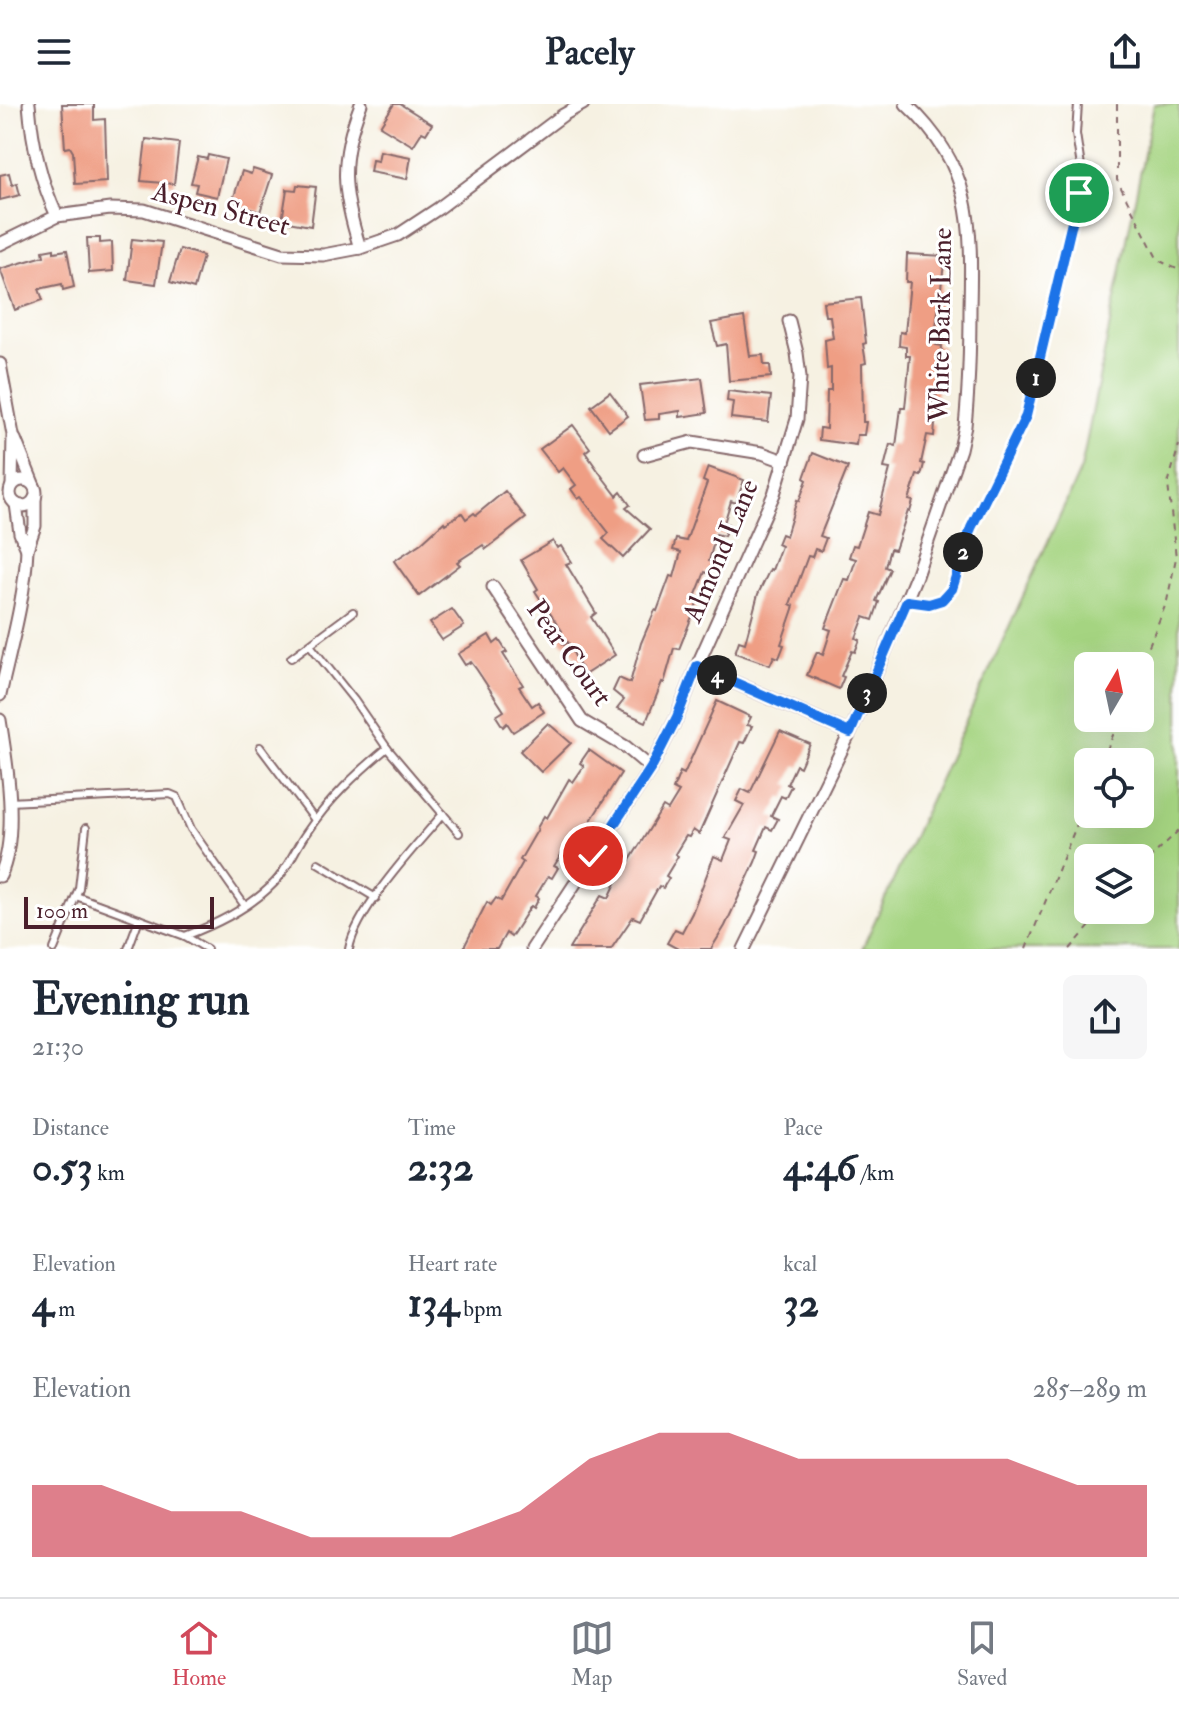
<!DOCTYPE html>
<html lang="en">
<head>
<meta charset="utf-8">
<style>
	:root { --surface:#fff; --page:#f6f6f7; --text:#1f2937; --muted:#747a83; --line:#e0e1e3; --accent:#d1495b }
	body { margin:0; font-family:"IM FELL Double Pica",serif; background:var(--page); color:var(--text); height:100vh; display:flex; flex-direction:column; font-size:30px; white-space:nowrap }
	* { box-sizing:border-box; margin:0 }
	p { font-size:26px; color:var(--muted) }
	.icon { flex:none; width:44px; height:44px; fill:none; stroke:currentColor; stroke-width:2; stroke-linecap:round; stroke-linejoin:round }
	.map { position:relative; height:845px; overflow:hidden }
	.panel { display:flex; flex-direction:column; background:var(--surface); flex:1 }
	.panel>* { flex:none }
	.needle { width:52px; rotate:9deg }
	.fabs { position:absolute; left:1074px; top:548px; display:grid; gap:16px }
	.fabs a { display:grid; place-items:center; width:80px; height:80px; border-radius:12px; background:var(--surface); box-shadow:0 8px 32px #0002; font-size:40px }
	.scale { position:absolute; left:24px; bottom:20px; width:190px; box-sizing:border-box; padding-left:8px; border:4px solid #4a1f2b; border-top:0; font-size:22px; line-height:28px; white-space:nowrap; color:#4a1f2b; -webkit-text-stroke:6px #fff; paint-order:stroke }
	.pin { position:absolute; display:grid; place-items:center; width:68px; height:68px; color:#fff; margin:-34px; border:4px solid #fff; border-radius:50%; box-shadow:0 2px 8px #0007 }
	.km { position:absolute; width:40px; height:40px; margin:-20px; border-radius:50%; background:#222; color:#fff; font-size:22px; line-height:40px; text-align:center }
	.round { display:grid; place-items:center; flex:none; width:84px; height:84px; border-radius:12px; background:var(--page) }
	.summary { display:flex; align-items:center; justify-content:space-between; height:136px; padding:0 32px }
	h1 { font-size:44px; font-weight:800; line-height:60px }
	.stats { display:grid; grid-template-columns:repeat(3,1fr); gap:12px; height:136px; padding:8px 32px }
	.stats div { display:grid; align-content:center }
	.stats b { font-size:40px; font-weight:800 }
	.stats small { font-size:22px; font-weight:400 }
	.stats p { font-size:22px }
	.chart { height:224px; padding:16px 32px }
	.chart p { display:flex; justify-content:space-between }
	.chart svg { width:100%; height:144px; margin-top:8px; fill:var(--accent); opacity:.7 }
	header { display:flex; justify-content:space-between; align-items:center; height:104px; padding:0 32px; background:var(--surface); font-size:36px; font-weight:800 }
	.menu { display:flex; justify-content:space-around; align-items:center; height:112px; border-top:2px solid var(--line); background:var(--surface); font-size:22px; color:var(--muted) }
	.menu a { display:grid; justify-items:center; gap:4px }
	.menu .selected { color:var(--accent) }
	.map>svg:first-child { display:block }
	.green { fill:#a5d481; stroke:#787a56; stroke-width:2; fill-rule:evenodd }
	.building { fill:#ef9e84 }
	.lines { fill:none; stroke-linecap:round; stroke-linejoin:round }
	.lane-casing { stroke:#86686b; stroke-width:10 }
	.street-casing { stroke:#86686b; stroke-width:15 }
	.path { stroke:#86686b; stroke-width:2; stroke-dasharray:6 6; stroke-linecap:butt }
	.lane { stroke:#fff; stroke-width:6 }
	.street { stroke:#fff; stroke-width:11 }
	.route-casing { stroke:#fff; stroke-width:16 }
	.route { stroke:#1a73e8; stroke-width:10 }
	.labels { text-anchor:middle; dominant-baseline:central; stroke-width:6; stroke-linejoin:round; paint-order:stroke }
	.street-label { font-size:28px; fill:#4a1f2b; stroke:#fff }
</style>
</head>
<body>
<header><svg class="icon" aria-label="menu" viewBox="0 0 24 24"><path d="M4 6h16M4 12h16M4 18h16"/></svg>Pacely<svg class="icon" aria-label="share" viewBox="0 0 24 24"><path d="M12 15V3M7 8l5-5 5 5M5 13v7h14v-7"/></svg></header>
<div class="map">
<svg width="1179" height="845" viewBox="0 0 1179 845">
	<rect width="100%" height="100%" fill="#fff"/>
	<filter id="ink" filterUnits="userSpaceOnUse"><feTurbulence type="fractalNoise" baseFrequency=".0125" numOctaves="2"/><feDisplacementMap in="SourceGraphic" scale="16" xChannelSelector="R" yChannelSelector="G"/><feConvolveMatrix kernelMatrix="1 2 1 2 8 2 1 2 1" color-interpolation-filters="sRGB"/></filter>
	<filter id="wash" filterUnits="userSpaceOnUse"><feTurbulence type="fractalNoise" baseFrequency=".006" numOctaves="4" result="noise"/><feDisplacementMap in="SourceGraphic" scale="32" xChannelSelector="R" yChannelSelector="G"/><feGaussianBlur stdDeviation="1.8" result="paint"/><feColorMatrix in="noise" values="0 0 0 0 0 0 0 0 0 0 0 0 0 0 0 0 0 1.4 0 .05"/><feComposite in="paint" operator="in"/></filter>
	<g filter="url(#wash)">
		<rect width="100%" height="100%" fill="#f6f1e2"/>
		<path class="green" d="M1154,0H1179V845H862L1081,365ZM1088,562H1140V614H1088ZM1088,658H1140V710H1088ZM1088,754H1140V806H1088Z"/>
		<g id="blocks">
			<g class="building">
				<path d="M62,0H94V16L105,15L107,78L75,80L73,48L70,43L65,44Z"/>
				<path d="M394,0H400L432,20L426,30L422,28L413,42L380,22Z"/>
				<path d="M146,35L179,39L174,80L141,77Z"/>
				<path d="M380,47L411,53L407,75L370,68L372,56L378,57Z"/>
				<path d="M208,51L226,55L217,93L195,88L197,80L191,79L198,53L207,55Z"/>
				<path d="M253,65L272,71L260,108L232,99L242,67L251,70Z"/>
				<path d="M9,69L12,81L17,79L20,91L0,96V71Z"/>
				<path d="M297,81L316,83L311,122L282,117L287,85L296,86Z"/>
				<path d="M87,134H100V139L112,138L113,167L89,169Z"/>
				<path d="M132,135L162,138L156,180L127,176Z"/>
				<path d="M54,145V148L67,146L74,183L63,186L62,180L39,185L43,196L15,206L0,165L44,152L43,147Z"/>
				<path d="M180,145L203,152L194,185L170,178Z"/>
				<path d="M907,150L945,152L935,231L936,241L942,242L941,255L936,293L934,292L929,319L935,320L934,332L927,331L921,359L924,360L921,372L917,371L909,396L913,397L910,408L908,407L895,446L890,445L885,463L890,465L876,497L879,498L873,516L864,513L856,534L860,536L855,548L852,547L841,572L844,573L839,585L807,571L817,548L823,551L831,526L825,524L844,475L849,476L856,455L849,453L853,441L857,442L868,408L878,411L890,365L884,364L890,340L896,342L901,304H905L910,252H906V243L899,242L900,228L905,229L910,178H906Z"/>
				<path d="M861,194L866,239L863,240L866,259L862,260L863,318H866L864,331H857L856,341L819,336L820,324L826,325L827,287H831V264L827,265L825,236L833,234L830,212H825L823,198Z"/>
				<path d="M744,213L750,252L763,251L764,261H770L771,273L729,277L726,240L717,242L711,219Z"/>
				<path d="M702,274L707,309L680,313V307L659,310V315L645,316L640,281Z"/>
				<path d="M728,287L771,292L768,318L731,314L733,298L727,297Z"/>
				<path d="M610,288L628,312L609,326L591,302Z"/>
				<path d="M573,321L590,344L585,348L604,375L617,392L621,388L630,401L626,404L650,425L623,454L603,435L609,429L581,393L578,395L571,385L576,381L563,364L558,368L540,345Z"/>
				<path d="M813,349L848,363L820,432L826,434L821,447L815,445L812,453L808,452L790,500L794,502L781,540L784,541L779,554L774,552L770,561L735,549L739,537L745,539L758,490L770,465L772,466L781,442L777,440L781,430L786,432L797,396L799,397L807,376L804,374Z"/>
				<path d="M708,363L744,376L736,399L731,397L724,419L728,420L724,432L716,430L709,457L713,458L710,470L705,468L695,493L699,494L689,520L679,545L674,544L664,579L662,578L646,618L617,605L624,596L613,587L619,574L630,579L641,539L655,506L657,507L670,472L674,473L681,448L673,446L676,435L686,437L707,379L703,377Z"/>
				<path d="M505,387L526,414L486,445L483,441L457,458L460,461L419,492L394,457L421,439L444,418L445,420L462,409L466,415L474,409L476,411Z"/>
				<path d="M553,437L557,444L561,442L571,458L566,460L596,509L591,513L615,551L584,571L568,538L564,541L557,530L562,527L535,487L538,485L521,456Z"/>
				<path d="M452,505L464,522L442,536L430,519Z"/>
				<path d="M489,531L494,540L499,536L507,548L503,550L523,581L519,583L532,602L538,598L544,608L513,628L507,619L503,623L496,612L504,607L477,566L471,558L465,561L458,550Z"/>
				<path d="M717,597L751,613L747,621L752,622L744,639L740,638L699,730L693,726L689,733L686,732L675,750L678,752L666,772L669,774L663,784L659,782L640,816L633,813L611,845H569L602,791L609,794L617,777L663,703L668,706L679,688L673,685L680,668L684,670Z"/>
				<path d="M548,619L571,639L541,668L520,647Z"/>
				<path d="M780,627L810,640L800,663L796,661L787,680L791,682L785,694L781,692L771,712L778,715L772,726L766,723L756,746L759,747L755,758L725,822L711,845H678L667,839L675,825L682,828L692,809L714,752L723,756L731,736L725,734L744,701L736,697L742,685L750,689Z"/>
				<path d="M589,646L621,669L590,718L569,746L566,743L554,762L558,764L552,774L548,772L536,792L539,794L534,804L531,802L511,833L506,829L497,845H463L487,798L491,801L496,794L501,797L523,758L520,756L538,725L537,724L544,712L547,714L569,675L573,678L584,662L580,659Z"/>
			</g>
		</g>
	</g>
	<g filter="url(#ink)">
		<use href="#blocks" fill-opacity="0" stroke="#86686b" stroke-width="2"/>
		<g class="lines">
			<defs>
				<g id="lane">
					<path d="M907,497L929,500L942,496L952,485L971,424L1026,312L1077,103L1081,63L1076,30L1078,0"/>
					<path d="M310,541L354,596L387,644L459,729"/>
					<path d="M291,554L353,508"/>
					<path d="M260,643L315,716"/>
					<path d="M9,698L170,690L177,693L191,725L245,802"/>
					<path d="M318,759L376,794"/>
					<path d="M76,792L185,832L207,845"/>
					<path d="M185,832C217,820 250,804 274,779C288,765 295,744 307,728C329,695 357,669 387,644"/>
					<path d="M54,845L79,784L86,724"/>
					<path d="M128,845L139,815"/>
					<path d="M349,845C356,806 416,741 443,710"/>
				</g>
				<g id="street">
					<path d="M29,0C32,38 41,78 57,112"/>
					<path d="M0,140L57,112L110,105L144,106L282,150L323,151L360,144L398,131L439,104L563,11L583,0"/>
					<path d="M360,144C342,87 339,56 361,0"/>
					<path d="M0,260L13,331L12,382"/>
					<path d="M15,335L34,382"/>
					<path d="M644,351L692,338L762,349L784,357"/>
					<circle cx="23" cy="389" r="13"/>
					<path d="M16,400L20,429L27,445L35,422V394"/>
					<path d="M493,483L582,617L626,643L651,664"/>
					<path d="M697,562L850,629"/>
					<path d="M0,591C11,542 25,494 27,445"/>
					<path d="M0,616C7,659 19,732 0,772"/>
					<path d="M532,845L651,664L677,613L697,562L774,390L797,315L800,273L797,249L789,217"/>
					<path d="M744,845L850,629L882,555L916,472L960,345L965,322C969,283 970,244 970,204C972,120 973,62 906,0"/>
				</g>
			</defs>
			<use href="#lane" class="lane-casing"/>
			<use href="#street" class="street-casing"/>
			<g class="path">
				<path d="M1117,0V76L1158,156L1179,166"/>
				<path d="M1140,564L1167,497L1176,454L1168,380L1179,341"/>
				<path d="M1102,658L1120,614"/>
				<path d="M1140,764L1179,726"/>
				<path d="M1026,845L1088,693"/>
				<path d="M1070,845L1104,806"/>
			</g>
			<use href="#lane" class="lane"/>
			<use href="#street" class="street"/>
		</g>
	</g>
	<g class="lines" filter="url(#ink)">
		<defs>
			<path id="route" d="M593,752L651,664L677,613L697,562L850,629L907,497L929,500L942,496L952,485L971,424L1026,312L1079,89"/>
		</defs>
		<use href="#route" class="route-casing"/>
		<use href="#route" class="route"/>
	</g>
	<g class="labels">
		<g class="street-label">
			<text transform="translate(221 105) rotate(15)">Aspen Street</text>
			<text transform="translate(941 221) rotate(-89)">White Bark Lane</text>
			<text transform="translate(721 447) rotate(-67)">Almond Lane</text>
			<text transform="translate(569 549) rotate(54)">Pear Court</text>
		</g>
	</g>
</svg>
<div class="fabs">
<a><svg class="needle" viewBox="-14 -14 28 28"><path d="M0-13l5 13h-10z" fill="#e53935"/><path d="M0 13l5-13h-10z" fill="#747a83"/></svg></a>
<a><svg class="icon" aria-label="locate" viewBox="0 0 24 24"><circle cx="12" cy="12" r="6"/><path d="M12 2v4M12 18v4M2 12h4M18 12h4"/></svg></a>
<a><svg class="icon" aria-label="layers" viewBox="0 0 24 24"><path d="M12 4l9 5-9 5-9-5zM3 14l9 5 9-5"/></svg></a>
</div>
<div class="scale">100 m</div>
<div class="pin" style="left:1079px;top:89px;background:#1e9e55"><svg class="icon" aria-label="arrive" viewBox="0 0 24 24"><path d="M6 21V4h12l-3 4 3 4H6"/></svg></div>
<div class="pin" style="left:593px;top:752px;background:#d93025"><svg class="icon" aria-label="check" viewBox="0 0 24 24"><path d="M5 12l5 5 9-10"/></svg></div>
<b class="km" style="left:1036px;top:274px">1</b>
<b class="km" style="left:963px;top:448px">2</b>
<b class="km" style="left:867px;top:589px">3</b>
<b class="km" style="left:717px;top:571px">4</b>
</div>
<section class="panel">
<div class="summary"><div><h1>Evening run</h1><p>21:30</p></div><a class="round"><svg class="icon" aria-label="share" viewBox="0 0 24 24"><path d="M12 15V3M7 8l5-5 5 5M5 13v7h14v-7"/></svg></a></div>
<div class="stats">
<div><p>Distance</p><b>0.53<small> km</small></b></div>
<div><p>Time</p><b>2:32</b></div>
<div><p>Pace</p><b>4:46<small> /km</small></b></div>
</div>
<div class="stats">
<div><p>Elevation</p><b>4<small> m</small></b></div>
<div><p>Heart rate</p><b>134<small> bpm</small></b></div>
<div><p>kcal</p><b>32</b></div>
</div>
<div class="chart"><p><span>Elevation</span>285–289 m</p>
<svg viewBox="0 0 160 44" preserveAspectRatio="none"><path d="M0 44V22L10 22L20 30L30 30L40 38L50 38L60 38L70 30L80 14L90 6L100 6L110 14L120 14L130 14L140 14L150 22L160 22V44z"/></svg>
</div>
</section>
<nav class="menu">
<a class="selected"><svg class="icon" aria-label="home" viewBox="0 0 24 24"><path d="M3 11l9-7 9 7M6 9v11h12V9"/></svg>Home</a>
<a><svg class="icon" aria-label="map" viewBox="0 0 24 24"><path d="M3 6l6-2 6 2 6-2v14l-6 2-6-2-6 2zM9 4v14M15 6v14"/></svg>Map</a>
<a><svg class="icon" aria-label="saved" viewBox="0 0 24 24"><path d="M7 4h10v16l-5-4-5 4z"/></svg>Saved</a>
</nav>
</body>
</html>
